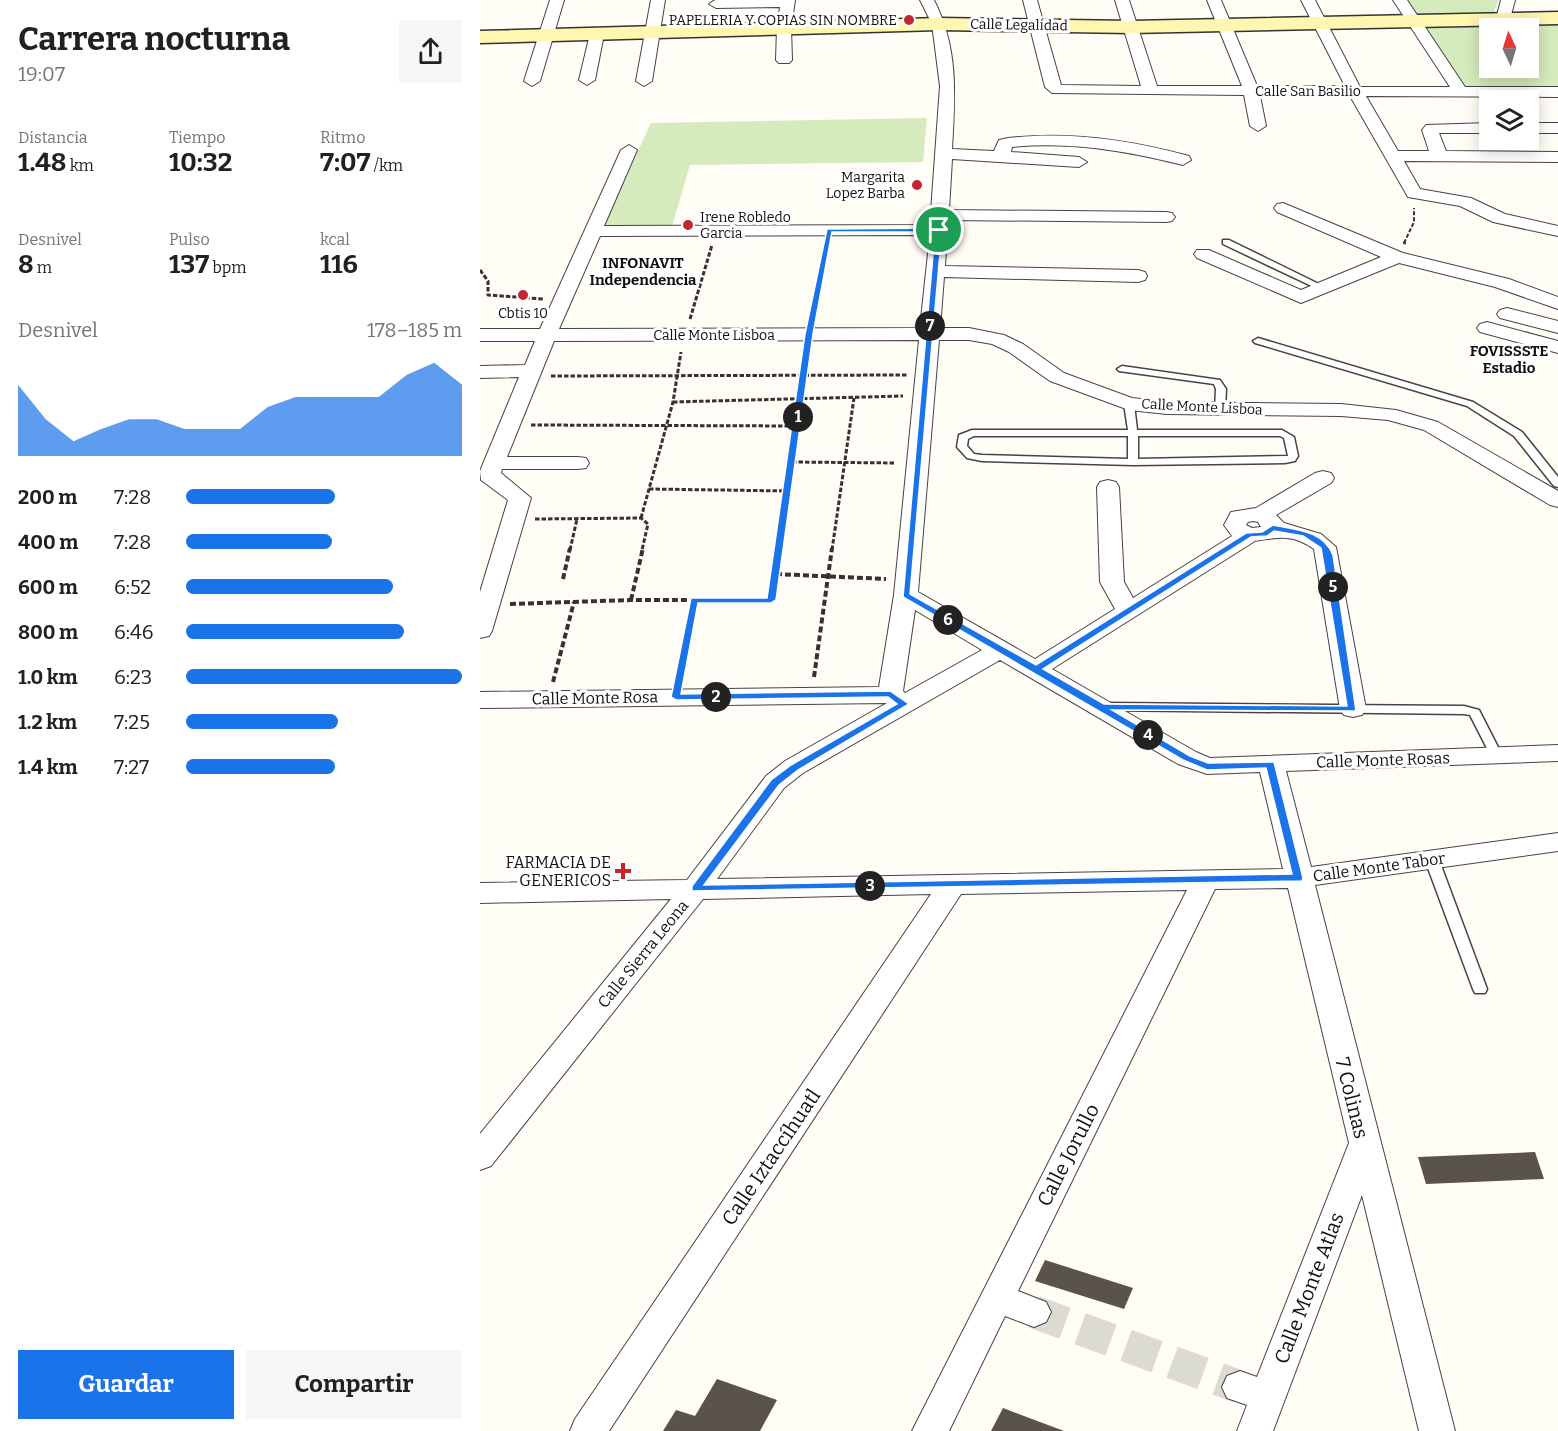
<!DOCTYPE html>
<html lang="es">
<head>
<meta charset="utf-8">
<style>
	:root { --surface:#fff; --page:#f6f6f6; --text:#202124; --muted:#757577; --accent:#1a73e8 }
	body { margin:0; font-family:Bitter,serif; background:var(--page); color:var(--text); height:100vh; display:flex; flex-direction:column; font-size:22px; white-space:nowrap }
	* { box-sizing:border-box; margin:0 }
	p { font-size:20px; color:var(--muted) }
	.icon { flex:none; width:33px; height:33px; fill:none; stroke:currentColor; stroke-width:2; stroke-linecap:round; stroke-linejoin:round }
	.map { position:relative; flex:1; overflow:hidden }
	.sheet { display:flex; flex-direction:column; background:var(--surface); width:480px }
	.sheet>* { flex:none }
	.needle { width:39px; rotate:356deg }
	.buttons { position:absolute; left:999px; top:18px; display:grid; gap:12px }
	.buttons a { display:grid; place-items:center; width:60px; height:60px; border-radius:0px; background:var(--surface); box-shadow:0 3px 15px #0003; font-size:30px }
	.pin { position:absolute; display:grid; place-items:center; width:51px; height:51px; color:#fff; margin:-26px; border:3px solid #fff; border-radius:50%; box-shadow:0 2px 6px #0007 }
	.km { position:absolute; width:30px; height:30px; margin:-15px; border-radius:50%; background:#222; color:#fff; font-size:16px; line-height:30px; text-align:center }
	.round { display:grid; place-items:center; flex:none; width:63px; height:63px; border-radius:0px; background:var(--page) }
	.headline { display:flex; align-items:center; justify-content:space-between; height:102px; padding:0 18px }
	h1 { font-size:33px; font-weight:700; line-height:45px }
	.figures { display:grid; grid-template-columns:repeat(3,1fr); gap:9px; height:102px; padding:6px 18px }
	.figures div { display:grid; align-content:center }
	.figures b { font-size:26px; font-weight:700 }
	.figures small { font-size:16px; font-weight:400 }
	.figures p { font-size:16px }
	.chart { height:168px; padding:12px 18px }
	.chart p { display:flex; justify-content:space-between }
	.chart svg { width:100%; height:108px; margin-top:6px; fill:var(--accent); opacity:.7 }
	.action { display:flex; gap:12px; margin-top:auto; padding:12px 18px }
	.action a { flex:1; height:69px; border-radius:0px; background:var(--accent); color:#fff; font-size:24px; font-weight:700; line-height:69px; text-align:center }
	.action a+a { background:var(--page); color:var(--text) }
	ul { padding:0 18px; list-style:none; font-size:20px }
	li { display:grid; grid-template-columns:96px 72px 1fr; align-items:center; height:45px }
	li i { height:15px; border-radius:8px; background:var(--accent) }
	main { display:flex; flex:1; min-height:0 }
	.map>svg:first-child { display:block }
	.green { fill:#d5ebbd; fill-rule:evenodd }
	.building { fill:#5a524d }
	.lines { fill:none; stroke-linecap:round; stroke-linejoin:round }
	.street-tunnel { stroke:#dbdad3; stroke-width:33; stroke-dasharray:33 16; stroke-linecap:butt }
	.lane-casing { stroke:#444; stroke-width:3 }
	.street-casing { stroke:#444; stroke-width:2 }
	.secondary-casing { stroke:#333; stroke-width:3 }
	.path-far2 { stroke:#333; stroke-width:2; stroke-dasharray:4 2; stroke-linecap:butt }
	.path-far1 { stroke:#333; stroke-width:3; stroke-dasharray:4.5 2; stroke-linecap:butt }
	.path { stroke:#333; stroke-width:4; stroke-dasharray:6 3; stroke-linecap:butt }
	.lane { fill:#fff; fill-rule:evenodd }
	.street { fill:#fff; fill-rule:evenodd }
	.secondary { fill:#fff6b0; fill-rule:evenodd }
	.route { fill:#1a73e8; stroke:#fff; stroke-width:1.5; fill-rule:evenodd }
	.poi-dot { fill:#c4262e; stroke:#fff; stroke-width:2 }
	.labels { text-anchor:middle; dominant-baseline:central; stroke-width:6; stroke-linejoin:round; paint-order:stroke }
	.far-poi-label { font-size:14px; fill:#111; stroke:#fff; text-anchor:end }
	.far-street-label { font-size:14px; fill:#111; stroke:#fff }
	.far-neighbourhood-label { font-size:15px; font-weight:bold; fill:#111; stroke:#fff }
	.street-label { font-size:16px; fill:#111; stroke:#fff }
	.poi-label { font-size:16px; fill:#111; stroke:#fff; text-anchor:end }
	.near-street-label { font-size:20px; fill:#111; stroke:#fff }
</style>
</head>
<body>
<main>
<section class="sheet">
<div class="headline"><div><h1>Carrera nocturna</h1><p>19:07</p></div><a class="round"><svg class="icon" aria-label="share" viewBox="0 0 24 24"><path d="M12 15V3M7 8l5-5 5 5M5 13v7h14v-7"/></svg></a></div>
<div class="figures">
<div><p>Distancia</p><b>1.48<small> km</small></b></div>
<div><p>Tiempo</p><b>10:32</b></div>
<div><p>Ritmo</p><b>7:07<small> /km</small></b></div>
</div>
<div class="figures">
<div><p>Desnivel</p><b>8<small> m</small></b></div>
<div><p>Pulso</p><b>137<small> bpm</small></b></div>
<div><p>kcal</p><b>116</b></div>
</div>
<div class="chart"><p><span>Desnivel</span>178–185 m</p>
<svg viewBox="0 0 160 44" preserveAspectRatio="none"><path d="M0 44V15L10 29L20 38L30 33L40 29L50 29L60 33L70 33L80 33L90 24L100 20L110 20L120 20L130 20L140 11L150 6L160 15V44z"/></svg>
</div>
<ul>
<li><b>200 m</b>7:28<i style="width:54%"></i></li>
<li><b>400 m</b>7:28<i style="width:53%"></i></li>
<li><b>600 m</b>6:52<i style="width:75%"></i></li>
<li><b>800 m</b>6:46<i style="width:79%"></i></li>
<li><b>1.0 km</b>6:23<i style="width:100%"></i></li>
<li><b>1.2 km</b>7:25<i style="width:55%"></i></li>
<li><b>1.4 km</b>7:27<i style="width:54%"></i></li>
</ul>
<div class="action"><a>Guardar</a><a>Compartir</a></div>
</section>
<div class="map">
<svg width="1078" height="1431" viewBox="0 0 1078 1431">
	<rect width="100%" height="100%" fill="#fffdf5"/>
	<g class="green">
		<path d="M926,0H1019L1012,15L937,17Z"/>
		<path d="M1078,21V87L986,88L940,23ZM1010,28H1048V68H1010Z"/>
		<path d="M447,118L443,162L210,165L192,226H123L171,123Z"/>
	</g>
	<g class="building">
		<path d="M1055,1152L1064,1179L946,1184L938,1157Z"/>
		<path d="M565,1260L653,1288L644,1309L555,1281Z"/>
		<path d="M237,1379L297,1400L280,1431H183L196,1410L215,1416Z"/>
		<path d="M523,1408L584,1431H511Z"/>
	</g>
	<g class="lines">
		<path class="street-tunnel" d="M554,1312L760,1387"/>
		<defs>
			<g id="lane">
				<path d="M743,240H749L847,288L843,291L840,290L743,244Z"/>
				<path d="M778,338L993,402L1042,432L1078,477V487L1074,486L1034,436L987,406L775,343L773,341Z"/>
				<path d="M642,366L740,380L746,389L745,410L740,413L735,410L736,389L734,384L639,371L637,369Z"/>
				<path d="M649,401L654,404L657,430H802L814,437L818,456L815,461L805,463L653,465L502,461L487,458L477,447L479,435L492,430H648L644,404ZM494,436H648V459L502,455L494,454L487,446L488,439ZM658,436H800L804,438L808,456L658,459Z"/>
				<path d="M623,703L984,706L999,710L1022,755L1020,758H1012L990,715L984,714L619,710L617,707L619,704Z"/>
				<path d="M952,856L957,857L959,860L1007,989L1005,993H995L993,989L945,860L947,857Z"/>
			</g>
			<g id="street">
				<path d="M70,0H84L60,81L52,86L44,81Z"/>
				<path d="M171,0H185L172,81L164,86L156,81Z"/>
				<path d="M235,0H315L311,28L312,60L309,63H299L296,60L297,28L300,7L236,8L229,4Z"/>
				<path d="M440,0H454C479,49 475,96 472,149L514,151L519,140L528,138C589,131 650,140 709,156L711,160L703,165C647,151 590,141 532,147L531,152L599,157L607,162L599,167L472,159L469,210L686,212L692,213L695,217L692,221L686,222L468,220L465,266L658,270L665,272L667,276L665,280L658,282L464,277L460,328H489L524,335L543,344L584,373L652,398L687,402L861,404L916,410L958,422L1078,491V507L1070,505L944,430L908,420L861,416L687,414L649,410L570,381L529,352L512,344L489,340H459L438,592L555,659L635,609L620,582L617,487L620,482L628,480L636,482L639,487L644,582L653,598L752,536L744,525L751,512L776,508L835,473L843,471L851,473L854,478L851,483L796,515L804,523L841,534L856,547L886,709L882,715L873,717L864,715L860,709L834,549C813,534 799,537 775,541L572,669L716,752L730,758L1078,745V761L806,771L831,867L1078,833V851L835,885L975,1431H939L882,1195L793,1431H757L767,1405L747,1398L742,1387L747,1376L760,1371L777,1377L869,1143L808,888L735,889L538,1291L566,1302L571,1312L566,1322L554,1327L525,1316L469,1431H432L707,890L481,894L129,1431H90L95,1419L451,894L223,899L11,1166L0,1170V1134L191,899L0,903V883L207,880L286,776L305,761L407,703L0,708V692L399,687L414,595L439,340L74,341L27,457H98L106,458L109,463L106,468L98,469H22L21,473L51,498L12,631L9,636L0,638V592L28,500L1,480L0,471L39,377L0,378V366L45,365L55,341H0V329H60L141,150L149,145L157,150L124,226L450,225L460,86L452,24ZM450,235L440,328L79,329L120,236ZM773,521L778,522L781,527L772,528L766,525L768,522ZM435,610L502,650L425,693L423,691ZM520,660L698,764L727,774L780,772L803,869L237,879L304,788L323,773Z"/>
				<path d="M543,0H557L581,85L661,86L635,0H649L677,86H762L727,0H741L777,86H865L821,0H835L880,87H970L913,0H927L985,87H1078V97L886,96L918,151H949L942,130L946,125L1010,123V133H959L966,151L1078,152V162L924,161L940,189L991,198L1025,214L1078,226V236L1013,222L980,206L928,197L870,96H780L786,126L778,131L770,126L764,95L572,93L565,87Z"/>
				<path d="M1021,0H1035L1030,19L1023,23L1016,19Z"/>
				<path d="M117,30L124,34L115,80L107,85L99,80L110,34Z"/>
				<rect x="1048" y="123" width="30" height="10"/>
				<path d="M803,203L923,253L1029,279L1078,297V309L1015,287L919,263L821,303L717,258L714,254L717,250H729L821,290L901,257L797,212L794,208L797,204Z"/>
				<path d="M1027,308L1078,321V333L1020,318L1017,314L1020,310Z"/>
				<path d="M1007,322L1078,341V353L1000,332L997,328L1000,324Z"/>
			</g>
			<path id="secondary" d="M1078,12V24L651,33L459,30L0,43V31L459,18L651,21Z"/>
		</defs>
		<use href="#lane" class="lane-casing"/>
		<use href="#street" class="street-casing"/>
		<use href="#secondary" class="secondary-casing"/>
		<path class="path-far2" d="M924,243L934,222V208"/>
		<g class="path-far1">
			<path d="M924,244L925,242"/>
			<path d="M0,270L8,281V295L63,299"/>
			<path d="M210,319L232,245"/>
			<path d="M332,319L347,244"/>
			<path d="M71,376L427,375"/>
			<path d="M193,402L423,396"/>
			<path d="M51,425L317,426"/>
			<path d="M312,462L416,463"/>
			<path d="M169,489L308,491"/>
			<path d="M161,518L193,402L201,352"/>
			<path d="M55,519L161,518L168,524L162,550"/>
			<path d="M90,550L97,519"/>
			<path d="M298,550L327,350"/>
			<path d="M352,550L374,398"/>
		</g>
		<g class="path">
			<path d="M296,574L406,579"/>
			<path d="M83,579L90,548"/>
			<path d="M151,600L163,548"/>
			<path d="M30,604L151,600H291L298,548"/>
			<path d="M334,677L352,548"/>
			<path d="M199,679L214,600"/>
			<path d="M73,682L94,602"/>
		</g>
		<use href="#lane" class="lane"/>
		<use href="#street" class="street"/>
		<use href="#secondary" class="secondary"/>
	</g>
	<path class="route" d="M347,229L459,228L462,230L430,594L556,665L766,533L782,532L793,525C816,530 843,530 853,555L876,711L632,710L710,756L728,763L794,762L823,878L822,881L212,891V886L291,780L311,765L417,704L408,697L196,700L191,697L211,598H287L325,334ZM352,232H455L423,597L703,760L727,770L786,768L812,874L224,885L299,785L318,770L429,704L410,691L201,694L218,603H291L296,600L333,334ZM794,531L823,536L841,548L867,706L624,704L563,669L771,537L787,536Z"/>
	<g class="poi-dot">
		<circle cx="429" cy="20" r="6"/>
		<circle cx="437" cy="185" r="6"/>
		<circle cx="208" cy="225" r="6"/>
		<circle cx="43" cy="295" r="6"/>
		<path d="M140 862h6v6h6v6h-6v6h-6v-6h-6v-6h6z"/>
	</g>
	<g class="labels">
		<g class="far-poi-label">
			<text x="417" y="20">PAPELERIA Y COPIAS SIN NOMBRE</text>
			<text x="425" y="177">Margarita<tspan x="425" dy="16">Lopez Barba</tspan></text>
			<text x="220" y="217" text-anchor="start">Irene Robledo<tspan x="220" dy="16">Garcia</tspan></text>
			<text x="43" y="313" text-anchor="middle">Cbtis 10</text>
		</g>
		<g class="far-street-label">
			<text transform="translate(539 25) rotate(1)">Calle Legalidad</text>
			<text x="828" y="91">Calle San Basilio</text>
			<text x="234" y="335">Calle Monte Lisboa</text>
			<text transform="translate(722 407) rotate(3)">Calle Monte Lisboa</text>
		</g>
		<g class="far-neighbourhood-label">
			<text x="163" y="263">INFONAVIT<tspan x="163" dy="17">Independencia</tspan></text>
			<text x="1029" y="351">FOVISSSTE<tspan x="1029" dy="17">Estadio</tspan></text>
		</g>
		<g class="street-label">
			<text transform="translate(115 698) rotate(-1)">Calle Monte Rosa</text>
			<text transform="translate(903 760) rotate(-2)">Calle Monte Rosas</text>
			<text transform="translate(899 867) rotate(-8)">Calle Monte Tabor</text>
			<text transform="translate(163 954) rotate(-51)">Calle Sierra Leona</text>
		</g>
		<g class="poi-label">
			<text x="131" y="862">FARMACIA DE<tspan x="131" dy="18">GENERICOS</tspan></text>
		</g>
		<g class="near-street-label">
			<text transform="translate(872 1098) rotate(76)">7 Colinas</text>
			<text transform="translate(588 1155) rotate(-63)">Calle Jorullo</text>
			<text transform="translate(291 1157) rotate(-56)">Calle Iztaccíhuatl</text>
			<text transform="translate(829 1288) rotate(-69)">Calle Monte Atlas</text>
		</g>
	</g>
</svg>
<div class="buttons">
<a><svg class="needle" viewBox="-14 -14 28 28"><path d="M0-13l5 13h-10z" fill="#e53935"/><path d="M0 13l5-13h-10z" fill="#757577"/></svg></a>
<a><svg class="icon" aria-label="layers" viewBox="0 0 24 24"><path d="M12 4l9 5-9 5-9-5zM3 14l9 5 9-5"/></svg></a>
</div>
<div class="pin" style="left:459px;top:230px;background:#1e9e55"><svg class="icon" aria-label="arrive" viewBox="0 0 24 24"><path d="M6 21V4h12l-3 4 3 4H6"/></svg></div>
<b class="km" style="left:318px;top:417px">1</b>
<b class="km" style="left:236px;top:697px">2</b>
<b class="km" style="left:390px;top:886px">3</b>
<b class="km" style="left:668px;top:735px">4</b>
<b class="km" style="left:853px;top:587px">5</b>
<b class="km" style="left:468px;top:620px">6</b>
<b class="km" style="left:450px;top:326px">7</b>
</div>
</main>
</body>
</html>
